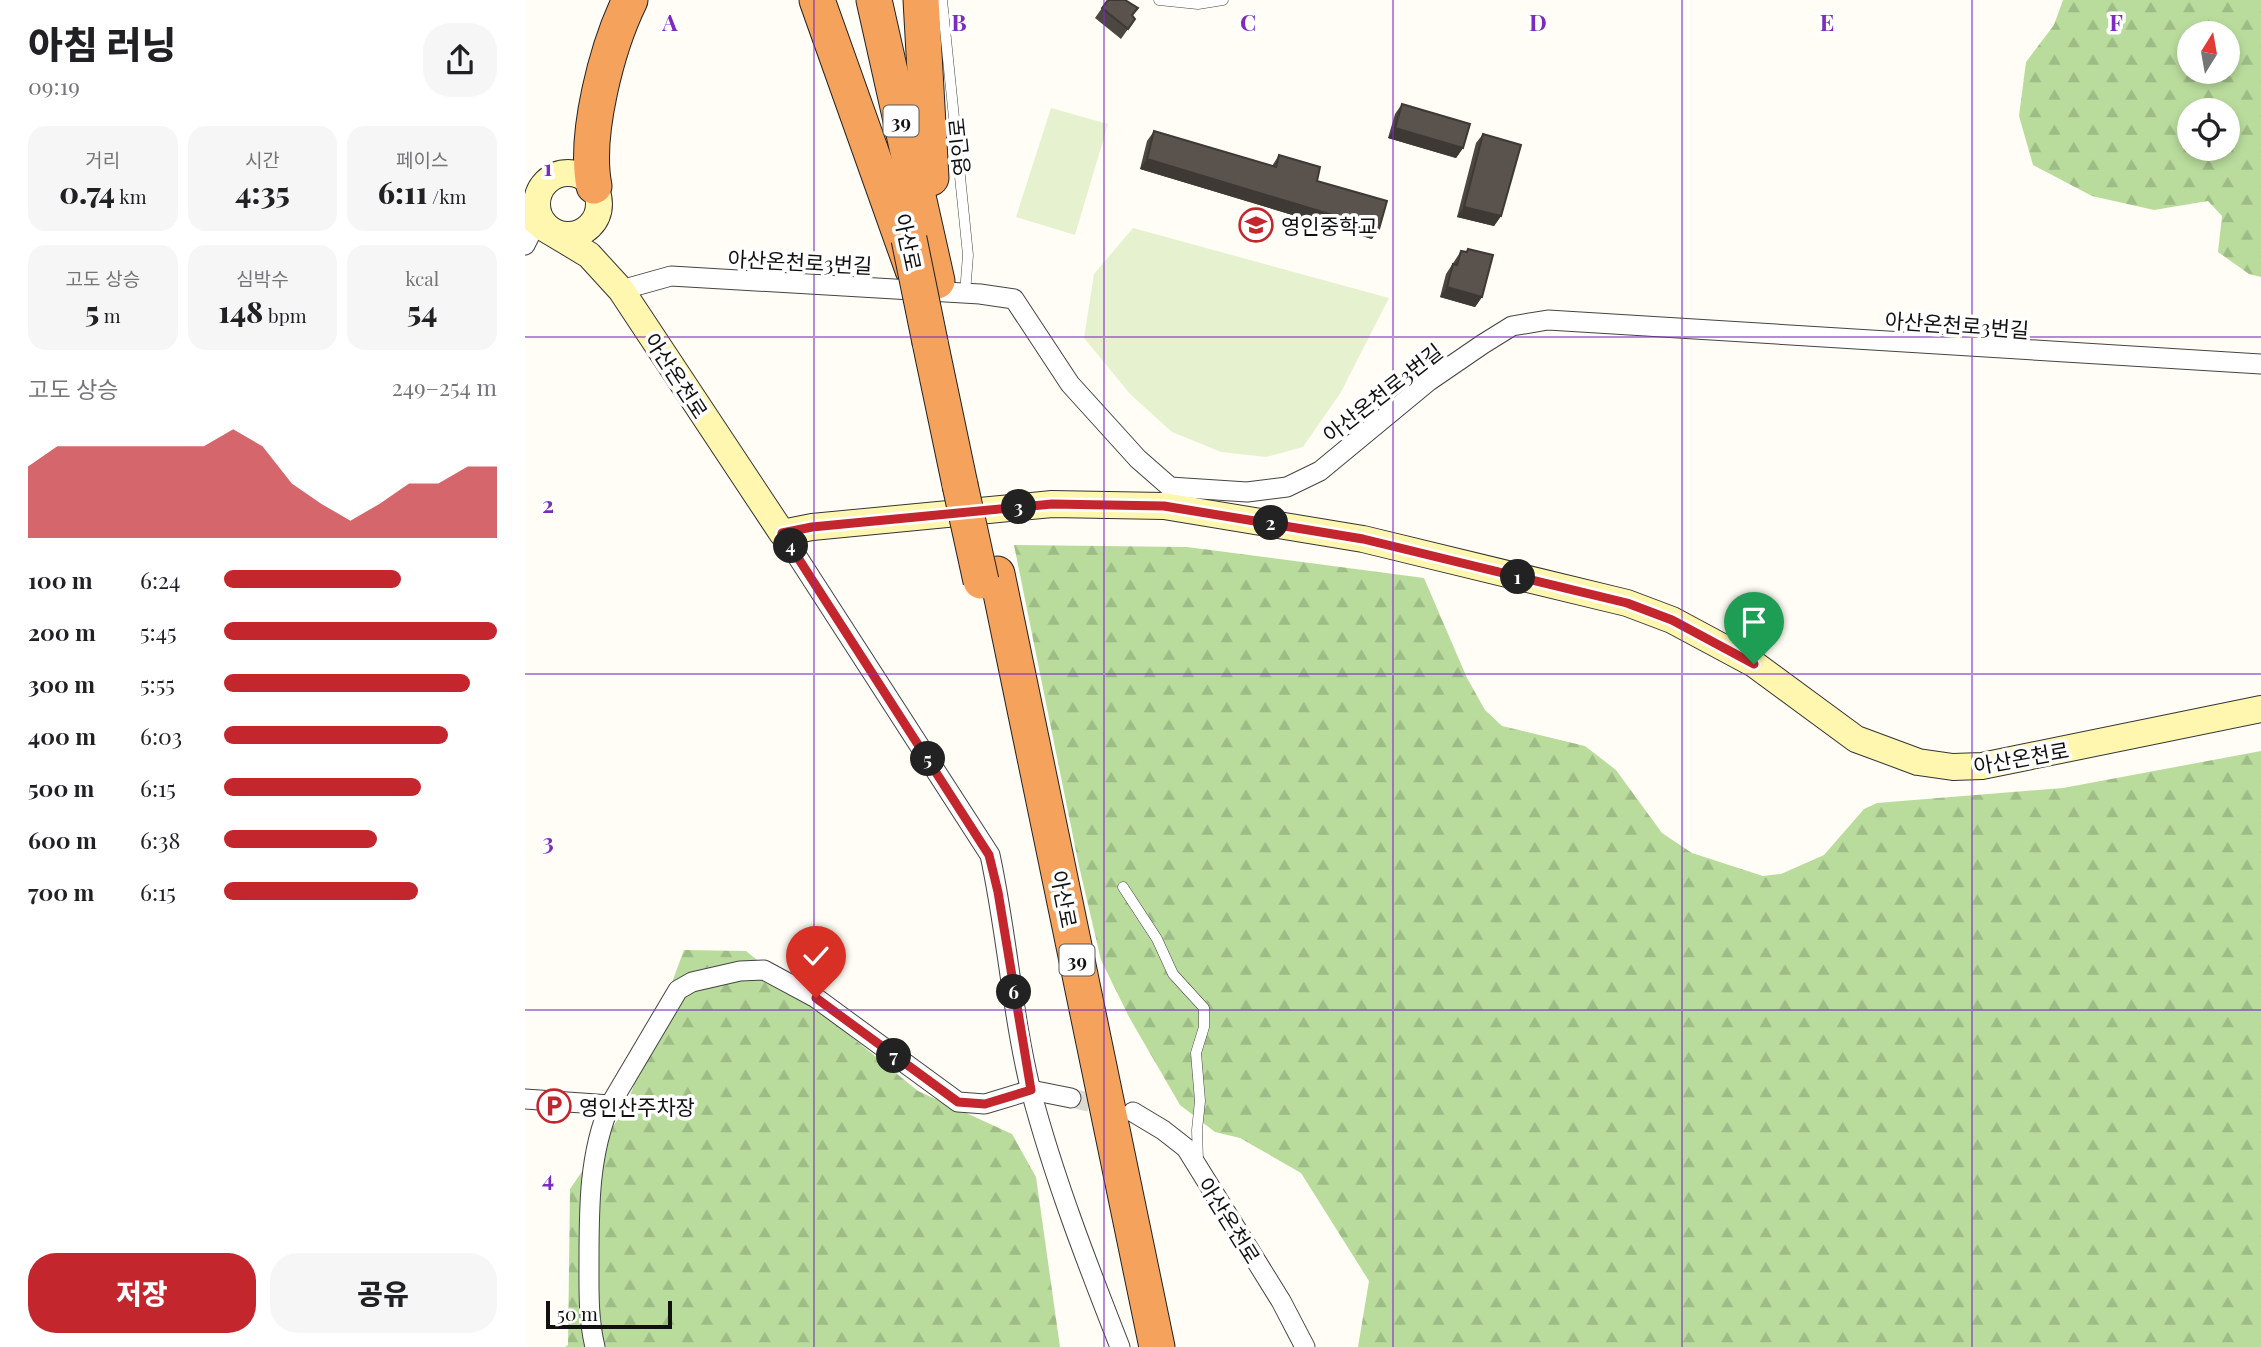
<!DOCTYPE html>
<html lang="ko">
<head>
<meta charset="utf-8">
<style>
	:root { --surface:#fff; --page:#f6f6f6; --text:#202124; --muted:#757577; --accent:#c4262e }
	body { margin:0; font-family:"Playfair Display","Noto Sans KR",serif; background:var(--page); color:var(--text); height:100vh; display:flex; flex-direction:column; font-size:26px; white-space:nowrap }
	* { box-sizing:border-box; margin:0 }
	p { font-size:23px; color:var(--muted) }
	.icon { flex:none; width:38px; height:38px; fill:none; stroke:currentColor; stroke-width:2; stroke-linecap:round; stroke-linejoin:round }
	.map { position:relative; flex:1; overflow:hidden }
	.sheet { display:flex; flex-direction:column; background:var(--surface); width:525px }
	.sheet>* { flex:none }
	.needle { width:46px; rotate:11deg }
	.controls { position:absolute; left:1652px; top:21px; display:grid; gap:14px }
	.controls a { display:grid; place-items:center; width:63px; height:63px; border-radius:50%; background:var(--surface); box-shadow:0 4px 10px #0003; font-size:35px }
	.scale { position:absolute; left:21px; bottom:18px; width:126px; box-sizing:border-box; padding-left:7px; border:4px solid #111; border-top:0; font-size:19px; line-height:24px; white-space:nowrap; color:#111; -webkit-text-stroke:5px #fff; paint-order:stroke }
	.pin { position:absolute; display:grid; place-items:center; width:60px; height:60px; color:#fff; margin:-72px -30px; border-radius:50% 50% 50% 0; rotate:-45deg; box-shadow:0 0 7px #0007 }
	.pin .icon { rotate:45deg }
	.km { position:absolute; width:35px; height:35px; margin:-18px; border-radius:50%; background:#222; color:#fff; font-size:19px; line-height:35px; text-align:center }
	.round { display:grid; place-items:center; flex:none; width:74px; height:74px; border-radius:28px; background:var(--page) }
	.headline { display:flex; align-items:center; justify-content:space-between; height:119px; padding:0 28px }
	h1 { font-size:38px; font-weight:800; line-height:52px }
	.metrics { display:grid; grid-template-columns:repeat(3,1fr); gap:10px; height:119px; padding:7px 28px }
	.metrics div { display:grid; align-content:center; border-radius:18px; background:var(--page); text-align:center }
	.metrics b { font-size:30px; font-weight:800 }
	.metrics small { font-size:19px; font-weight:400 }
	.metrics p { font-size:19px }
	.chart { height:196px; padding:14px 28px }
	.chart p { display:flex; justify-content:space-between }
	.chart svg { width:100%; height:126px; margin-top:7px; fill:var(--accent); opacity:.7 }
	.button { display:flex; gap:14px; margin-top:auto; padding:14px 28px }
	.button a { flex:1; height:80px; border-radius:28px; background:var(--accent); color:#fff; font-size:28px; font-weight:800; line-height:80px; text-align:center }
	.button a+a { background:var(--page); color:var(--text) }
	ul { padding:0 28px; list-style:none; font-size:23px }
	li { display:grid; grid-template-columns:112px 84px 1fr; align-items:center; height:52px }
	li i { height:18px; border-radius:9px; background:var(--accent) }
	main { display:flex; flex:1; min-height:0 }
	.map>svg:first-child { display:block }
	.forest { fill:url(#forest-firs); fill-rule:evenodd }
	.pitch { fill:#e6f2cf }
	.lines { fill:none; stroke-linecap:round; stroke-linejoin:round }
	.street-tunnel { stroke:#dbdad3; stroke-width:19; stroke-dasharray:19 10; stroke-linecap:butt }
	.lane-casing { stroke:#444; stroke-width:11 }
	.street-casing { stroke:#444; stroke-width:21 }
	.secondary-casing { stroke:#333; stroke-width:28 }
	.highway-casing { stroke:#222; stroke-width:37 }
	.lane { stroke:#fff; stroke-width:10 }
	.street { stroke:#fff; stroke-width:19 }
	.secondary { stroke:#fff6b0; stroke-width:26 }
	.highway { stroke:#f5a25d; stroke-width:35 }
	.highway-bridge-casing { stroke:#222; stroke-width:37; stroke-linecap:butt }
	.highway-bridge { stroke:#f5a25d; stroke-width:35 }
	.wall { fill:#4d4742 }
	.shaded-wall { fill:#3f3936 }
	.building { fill:#5a524d; stroke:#3f3936; stroke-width:2 }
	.route-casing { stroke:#fff; stroke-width:14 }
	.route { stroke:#c4262e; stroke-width:9 }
	.grid { fill:none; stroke:#7b2cbf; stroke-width:2; stroke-opacity:0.55 }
	.labels { text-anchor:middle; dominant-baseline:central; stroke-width:7; stroke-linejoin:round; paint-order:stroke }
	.shield { fill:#fff; stroke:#585858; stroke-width:2 }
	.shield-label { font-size:19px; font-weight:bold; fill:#111 }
	.street-label { font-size:21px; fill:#111; stroke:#fff }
	.poi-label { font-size:21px; fill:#111; stroke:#fff; text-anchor:start }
	.grid-label { font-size:23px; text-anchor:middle; font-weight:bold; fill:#7b2cbf; stroke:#fff; stroke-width:7; stroke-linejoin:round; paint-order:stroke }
</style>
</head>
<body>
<main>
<section class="sheet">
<div class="headline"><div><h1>아침 러닝</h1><p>09:19</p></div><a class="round"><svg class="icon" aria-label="share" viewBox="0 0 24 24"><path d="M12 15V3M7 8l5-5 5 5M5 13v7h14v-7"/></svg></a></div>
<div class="metrics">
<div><p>거리</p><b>0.74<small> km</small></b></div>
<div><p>시간</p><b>4:35</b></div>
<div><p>페이스</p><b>6:11<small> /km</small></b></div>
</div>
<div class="metrics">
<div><p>고도 상승</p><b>5<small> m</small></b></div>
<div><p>심박수</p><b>148<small> bpm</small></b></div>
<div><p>kcal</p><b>54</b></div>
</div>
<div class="chart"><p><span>고도 상승</span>249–254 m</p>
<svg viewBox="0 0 160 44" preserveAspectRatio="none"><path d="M0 44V19L10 12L20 12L30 12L40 12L50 12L60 12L70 6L80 12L90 25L100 32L110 38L120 32L130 25L140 25L150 19L160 19V44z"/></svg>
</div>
<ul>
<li><b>100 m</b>6:24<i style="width:65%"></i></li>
<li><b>200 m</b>5:45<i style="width:100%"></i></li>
<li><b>300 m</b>5:55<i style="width:90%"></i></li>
<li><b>400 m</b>6:03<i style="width:82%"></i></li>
<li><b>500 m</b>6:15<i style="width:72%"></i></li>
<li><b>600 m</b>6:38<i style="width:56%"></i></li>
<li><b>700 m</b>6:15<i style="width:71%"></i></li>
</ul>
<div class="button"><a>저장</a><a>공유</a></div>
</section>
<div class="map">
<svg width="1736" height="1347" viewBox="0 0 1736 1347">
	<defs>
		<pattern id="forest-firs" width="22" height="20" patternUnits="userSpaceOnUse" patternTransform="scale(1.75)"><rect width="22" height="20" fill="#b9dc9c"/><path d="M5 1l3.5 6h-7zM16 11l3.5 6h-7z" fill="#9ebc85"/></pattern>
	</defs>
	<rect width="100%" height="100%" fill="#fffdf5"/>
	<g class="forest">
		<path d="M1538,0H1736V277L1724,274L1693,252L1697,216L1683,201L1629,210L1567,196L1508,165L1494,116L1501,62L1529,25ZM1664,33H1703V72H1664ZM1664,110H1703V149H1664Z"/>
		<path d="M489,545L662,547L899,578L942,678L960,710L977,726L1060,746L1091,770L1137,833L1167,853L1238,876L1256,874L1299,855L1339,809L1352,803L1538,788L1736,751V1347H833L844,1281L776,1173L715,1138L690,1132L655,1105L604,1017L576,960L554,866Z"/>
		<path d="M159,950L221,951L393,1091L487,1134L511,1177L535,1347H40L43,1345L45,1189L100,1109Z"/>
	</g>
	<g class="pitch">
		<path d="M526,108L583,124L550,235L491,217Z"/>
		<path d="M608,228L864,298L816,392L778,447L741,457L696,452L647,432L606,395L559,338L569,274Z"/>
	</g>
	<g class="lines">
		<path class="street-tunnel" d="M546,1098L590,1108"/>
		<defs>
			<g id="lane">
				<path d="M417,0L443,255L440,293"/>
				<path d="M634,0L673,4L698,0"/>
				<path d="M598,887L632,939L648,974L679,1008V1027L671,1053L675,1101L672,1130L673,1161"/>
			</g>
			<g id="street">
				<path d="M0,245L9,227L11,210"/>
				<path d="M96,290L146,276L455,294L489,299L545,384L613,459L645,487L722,492L762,487L795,471L904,381L958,344L987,326L1023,320L1736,364"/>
				<path d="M257,533L465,855C482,933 487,1014 506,1091C529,1178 562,1263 595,1347"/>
				<path d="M0,1099L85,1105"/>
				<path d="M608,1112L638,1130L661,1148L756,1301L780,1347"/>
				<path d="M70,1347C63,1318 64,1290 64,1260C64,1208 64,1153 85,1105L153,990L167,982L215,971L239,970L291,998L433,1102L460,1104L506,1090L546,1098"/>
			</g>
			<g id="secondary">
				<circle cx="43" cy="204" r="31"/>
				<path d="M0,211L19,228L64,255L96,290L257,533L287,527L527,504L639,506L838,539L1102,603L1147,620L1229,664L1331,739L1393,762L1428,767L1457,766L1736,709"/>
			</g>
			<g id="highway">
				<path d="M292,0L388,270"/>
				<path d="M349,0L412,281"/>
				<path d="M396,0L406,178"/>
				<path d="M69,186C59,135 82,47 105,0"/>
				<path d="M405,342L435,485"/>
				<path d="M472,574L632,1347"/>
			</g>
		</defs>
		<use href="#lane" class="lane-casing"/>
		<use href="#street" class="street-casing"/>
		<use href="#secondary" class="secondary-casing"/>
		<use href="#highway" class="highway-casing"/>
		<use href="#lane" class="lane"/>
		<use href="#street" class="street"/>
		<use href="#secondary" class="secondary"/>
		<use href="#highway" class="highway"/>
		<defs>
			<g id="highway-bridge">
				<path d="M384,239L405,342"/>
				<path d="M435,485L456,581"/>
			</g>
		</defs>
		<use href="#highway-bridge" class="highway-bridge-casing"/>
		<use href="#highway-bridge" class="highway-bridge"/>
	</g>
	<g class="wall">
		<path d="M577,8L608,16L610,19L596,39L570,18Z"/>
		<path d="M877,104L938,148L931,158L863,138L870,114Z"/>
		<path d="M629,131L747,166L754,155L792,181L847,239L615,169L622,141Z"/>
		<path d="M958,134L976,216L969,226L932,217L951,143Z"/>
		<path d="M943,249L957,297L950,307L915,297L921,274L936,251L941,252Z"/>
	</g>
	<g class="shaded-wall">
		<path d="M870,128L938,148L931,158L863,138Z"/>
		<path d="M622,159L854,229L847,239L615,169Z"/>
		<path d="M939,207L976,216L969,226L932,217Z"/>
		<path d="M922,287L957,297L950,307L915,297Z"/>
	</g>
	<g class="building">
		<path d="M583,0H600L613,8L607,15L610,19L603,29L577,8Z"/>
		<path d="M877,104L945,124L938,148L870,128Z"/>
		<path d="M629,131L751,167L754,155L795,167L792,181L862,201L854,229L622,159Z"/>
		<path d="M958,134L996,145L976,216L939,207Z"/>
		<path d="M943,249L968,255L957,297L922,287L928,264L932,265L936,251L942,252Z"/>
	</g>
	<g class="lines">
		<defs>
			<path id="route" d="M291,998L433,1102L460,1104L506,1090L473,892L464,855L257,533L287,527L527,504L639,506L838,539L1102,603L1147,620L1229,664"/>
		</defs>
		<use href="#route" class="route-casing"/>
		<use href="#route" class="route"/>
	</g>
	<path class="grid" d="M289,0V1347M579,0V1347M868,0V1347M1157,0V1347M1447,0V1347M0,337H1736M0,674H1736M0,1010H1736"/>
	<defs>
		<symbol id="school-ring" viewBox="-11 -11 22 22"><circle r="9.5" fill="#fff" stroke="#c4262e" stroke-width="1.5"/><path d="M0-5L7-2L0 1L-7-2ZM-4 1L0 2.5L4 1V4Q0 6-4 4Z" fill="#c4262e"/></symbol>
		<symbol id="parking-ring" viewBox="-11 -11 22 22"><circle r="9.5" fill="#fff" stroke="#c4262e" stroke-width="1.5"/><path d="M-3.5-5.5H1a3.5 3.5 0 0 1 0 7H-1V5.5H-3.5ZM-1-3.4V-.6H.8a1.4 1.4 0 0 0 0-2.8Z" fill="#c4262e"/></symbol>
	</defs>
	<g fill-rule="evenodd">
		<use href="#school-ring" x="712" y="206" width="38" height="38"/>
		<use href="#parking-ring" x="10" y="1087" width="38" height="38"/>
	</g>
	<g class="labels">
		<g class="shield">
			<rect x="358.5" y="105.5" width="35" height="31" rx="5"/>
			<rect x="534.5" y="944.5" width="35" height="31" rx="5"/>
		</g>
		<g class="shield-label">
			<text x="376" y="121">39</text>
			<text x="552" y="960">39</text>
		</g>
		<g class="street-label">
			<text transform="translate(433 147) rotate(-96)">영인로</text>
			<text transform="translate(384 242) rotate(78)">아산로</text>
			<text transform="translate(275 261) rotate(3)">아산온천로3번길</text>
			<text transform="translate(1432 324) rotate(4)">아산온천로3번길</text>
			<text transform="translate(152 375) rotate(57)">아산온천로</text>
			<text transform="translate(857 392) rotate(-38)">아산온천로3번길</text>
			<text transform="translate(1496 757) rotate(-10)">아산온천로</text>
			<text transform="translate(540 899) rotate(79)">아산로</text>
			<text transform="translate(705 1220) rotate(58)">아산온천로</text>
		</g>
		<g class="poi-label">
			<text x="756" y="225">영인중학교</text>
			<text x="54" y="1106">영인산주차장</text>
		</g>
	</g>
	<g class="grid-label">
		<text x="145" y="31">A</text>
		<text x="434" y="31">B</text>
		<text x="723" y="31">C</text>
		<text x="1013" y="31">D</text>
		<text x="1302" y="31">E</text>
		<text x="1591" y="31">F</text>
		<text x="23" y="176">1</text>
		<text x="23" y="513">2</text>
		<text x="23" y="850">3</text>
		<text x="23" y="1187">4</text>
	</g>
</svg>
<div class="controls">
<a><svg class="needle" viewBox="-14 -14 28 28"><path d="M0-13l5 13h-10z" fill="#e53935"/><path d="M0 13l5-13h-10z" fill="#757577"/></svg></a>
<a><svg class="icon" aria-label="locate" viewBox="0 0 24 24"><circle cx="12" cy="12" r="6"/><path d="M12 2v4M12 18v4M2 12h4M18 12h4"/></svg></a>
</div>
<div class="scale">50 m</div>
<div class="pin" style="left:1229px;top:664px;background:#1e9e55"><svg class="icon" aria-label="arrive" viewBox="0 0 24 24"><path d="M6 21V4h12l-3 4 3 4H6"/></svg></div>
<div class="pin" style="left:291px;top:998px;background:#d93025"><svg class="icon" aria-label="check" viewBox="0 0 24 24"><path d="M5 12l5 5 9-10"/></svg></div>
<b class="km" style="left:993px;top:577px">1</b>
<b class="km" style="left:746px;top:523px">2</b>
<b class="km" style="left:494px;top:507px">3</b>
<b class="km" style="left:266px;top:546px">4</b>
<b class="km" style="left:403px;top:759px">5</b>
<b class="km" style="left:489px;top:992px">6</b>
<b class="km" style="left:369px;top:1056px">7</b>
</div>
</main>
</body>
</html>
